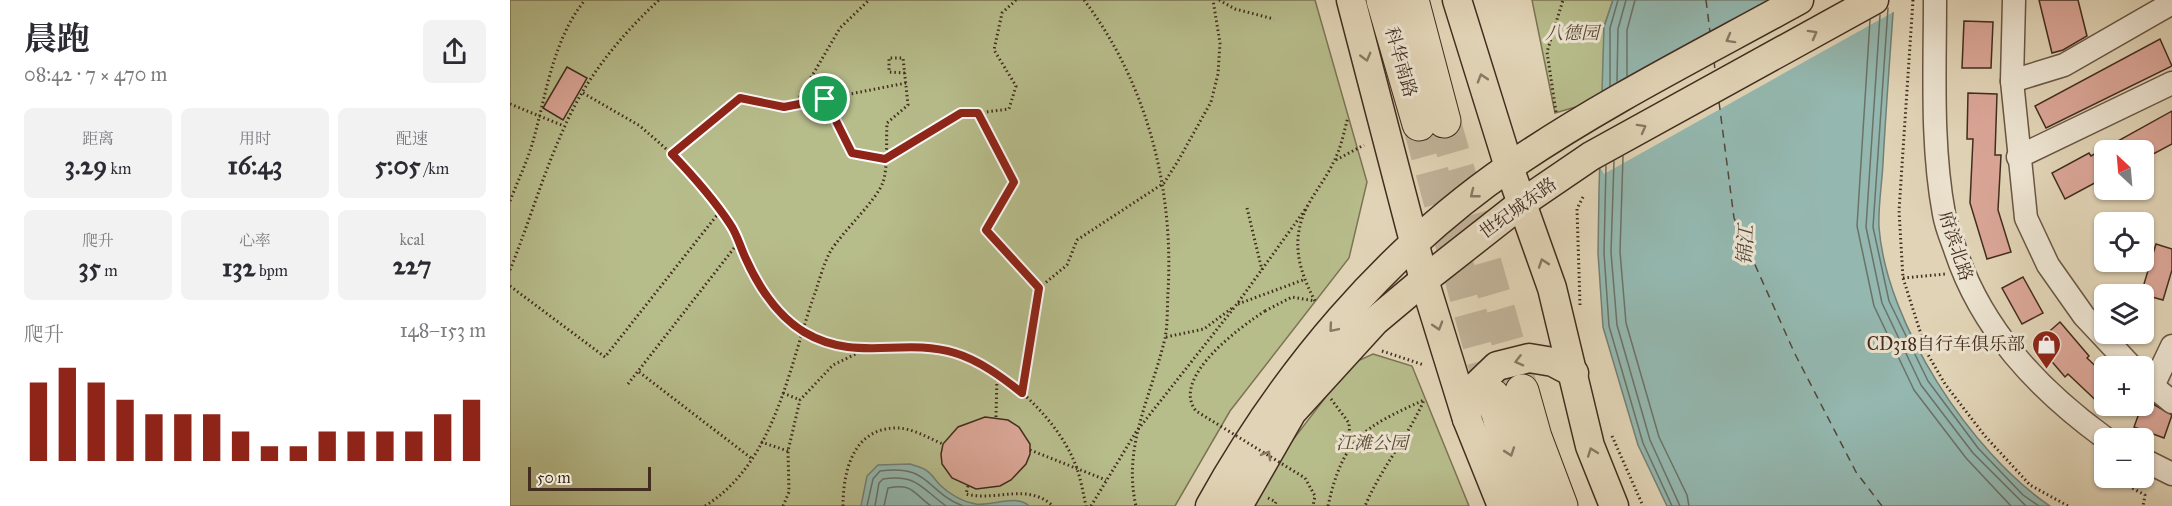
<!DOCTYPE html>
<html lang="zh">
<head>
<meta charset="utf-8">
<style>
	:root { --surface:#fff; --page:#f2f2f3; --text:#2b2b33; --muted:#7c7c81; --accent:#8f2418 }
	body { margin:0; font-family:"IM FELL Great Primer","Noto Serif SC",serif; background:var(--page); color:var(--text); height:100vh; display:flex; flex-direction:column; font-size:22px; white-space:nowrap }
	* { box-sizing:border-box; margin:0 }
	p { font-size:20px; color:var(--muted) }
	.icon { flex:none; width:33px; height:33px; fill:none; stroke:currentColor; stroke-width:2; stroke-linecap:round; stroke-linejoin:round }
	.map { position:relative; flex:1; overflow:hidden }
	.sheet { display:flex; flex-direction:column; background:var(--surface); width:510px }
	.sheet>* { flex:none }
	.needle { width:39px; rotate:334deg }
	.controls { position:absolute; left:1584px; top:140px; display:grid; gap:12px }
	.controls a { display:grid; place-items:center; width:60px; height:60px; border-radius:9px; background:var(--surface); box-shadow:0 2px 4px #0004; font-size:30px }
	.scale { position:absolute; left:18px; bottom:15px; width:123px; box-sizing:border-box; padding-left:6px; border:3px solid #422c1e; border-top:0; font-size:16px; line-height:21px; white-space:nowrap; color:#422c1e; -webkit-text-stroke:4px #ece3d0; paint-order:stroke }
	.pin { position:absolute; display:grid; place-items:center; width:51px; height:51px; color:#fff; margin:-26px; border:3px solid #fff; border-radius:50%; box-shadow:0 2px 6px #0007 }
	.round { display:grid; place-items:center; flex:none; width:63px; height:63px; border-radius:9px; background:var(--page) }
	.headline { display:flex; align-items:center; justify-content:space-between; height:102px; padding:0 24px }
	h1 { font-size:33px; font-weight:700; line-height:45px }
	.figures { display:grid; grid-template-columns:repeat(3,1fr); gap:9px; height:102px; padding:6px 24px }
	.figures div { display:grid; align-content:center; border-radius:9px; background:var(--page); text-align:center }
	.figures b { font-size:26px; font-weight:700 }
	.figures small { font-size:16px; font-weight:400 }
	.figures p { font-size:16px }
	.chart { height:168px; padding:12px 24px }
	.chart p { display:flex; justify-content:space-between }
	.chart svg { width:100%; height:108px; margin-top:6px; stroke:var(--accent); stroke-width:6 }
	main { display:flex; flex:1; min-height:0 }
	.map>svg:first-child { display:block }
	.green { fill:#b7bc8b; stroke:#7c7454; stroke-width:1.5 }
	.water { fill:#94b8b0; stroke:#738076; stroke-width:1.5 }
	.pier { fill:#e1d4b6 }
	.lines { fill:none; stroke-linecap:round; stroke-linejoin:round }
	.shore { stroke:#6b7267; stroke-width:1.5 }
	.ferry { stroke:#52483b; stroke-width:1.5; stroke-dasharray:8 6; stroke-linecap:butt }
	.building { fill:#dba697; stroke:#422c1e; stroke-width:1.5 }
	.highway-tunnel { stroke:#c1b298; stroke-width:33; stroke-dasharray:33 16; stroke-linecap:butt }
	.minor-casing { stroke:#6a5644; stroke-width:25 }
	.major-casing { stroke:#422c1e; stroke-width:31 }
	.highway-casing { stroke:#422c1e; stroke-width:35 }
	.path { stroke:#422c1e; stroke-width:3; stroke-dasharray:1.5 3; stroke-linecap:butt }
	.minor { stroke:#ece3d0; stroke-width:22 }
	.major { stroke:#e1d4b6; stroke-width:28 }
	.highway { stroke:#e1d4b6; stroke-width:33 }
	.path-bridge { stroke:#422c1e; stroke-width:3; stroke-dasharray:1.5 3; stroke-linecap:butt }
	.oneway { stroke:#8a7862 }
	.route-casing { stroke:#fff; stroke-width:12 }
	.route { stroke:#8f2418; stroke-width:8 }
	.labels { text-anchor:middle; dominant-baseline:central; stroke-width:6; stroke-linejoin:round; paint-order:stroke }
	.park-label { font-size:18px; font-style:italic; fill:#594934; stroke:#ece3d0 }
	.street-label { font-size:18px; fill:#422c1e; stroke:#ece3d0 }
	.poi-label { font-size:18px; fill:#422c1e; stroke:#ece3d0; text-anchor:end }
	.water-label { font-size:20px; font-style:italic; fill:#52483b; stroke:#ece3d0 }
</style>
</head>
<body>
<main>
<section class="sheet">
<div class="headline"><div><h1>晨跑</h1><p>08:42 · 7 × 470 m</p></div><a class="round"><svg class="icon" aria-label="share" viewBox="0 0 24 24"><path d="M12 15V3M7 8l5-5 5 5M5 13v7h14v-7"/></svg></a></div>
<div class="figures">
<div><p>距离</p><b>3.29<small> km</small></b></div>
<div><p>用时</p><b>16:43</b></div>
<div><p>配速</p><b>5:05<small> /km</small></b></div>
</div>
<div class="figures">
<div><p>爬升</p><b>35<small> m</small></b></div>
<div><p>心率</p><b>132<small> bpm</small></b></div>
<div><p>kcal</p><b>227</b></div>
</div>
<div class="chart"><p><span>爬升</span>148–153 m</p>
<svg viewBox="0 0 160 44" preserveAspectRatio="none"><path d="M5 44V12M15 44V6M25 44V12M35 44V19M45 44V25M55 44V25M65 44V25M75 44V32M85 44V38M95 44V38M105 44V32M115 44V32M125 44V32M135 44V32M145 44V25M155 44V19"/></svg>
</div>
</section>
<div class="map">
<svg width="1662" height="506" viewBox="0 0 1662 506">
	<rect width="100%" height="100%" fill="#e1d4b6"/>
	<filter id="stains"><feTurbulence type="fractalNoise" baseFrequency=".00333" numOctaves="4"/><feColorMatrix values="0 0 0 0 .2 0 0 0 0 .09 0 0 0 0 .02 0 0 0 .5 -.17"/></filter>
	<radialGradient id="worn" r=".72"><stop offset=".6" stop-color="#630" stop-opacity="0"/><stop offset="1" stop-color="#630" stop-opacity=".3"/></radialGradient>
	<g class="green">
		<path d="M0,0H805L857,182L839,258L720,411L665,506H0Z"/>
		<path d="M1022,0H1103L1094,27L1093,99L1045,113Z"/>
		<path d="M863,354L902,366L959,506H740L756,475L841,364Z"/>
	</g>
	<g class="water">
		<path d="M1103,0H1384C1380,54 1376,109 1373,163C1372,184 1368,206 1369,227C1376,323 1461,453 1540,506H1157L1128,445L1093,327L1088,253L1089,190L1094,27Z"/>
		<path d="M400,464C405,466 413,467 417,471C422,474 425,480 430,485C439,494 453,502 466,504C482,506 508,494 519,506H351L357,476L368,465Z"/>
	</g>
	<path class="pier" d="M1257,0H1387V10L1094,174L1087,162L1090,95Z"/>
	<g class="lines">
		<g class="shore">
			<path d="M1378,8L1363,227L1379,301L1418,381L1468,448L1513,495L1529,506"/>
			<path d="M1370,15L1356,227L1372,303L1411,385L1463,453L1516,506"/>
			<path d="M1360,20L1347,226L1364,306L1404,390L1456,458L1501,506"/>
			<path d="M1117,76V30L1125,0"/>
			<path d="M1107,81L1108,29L1116,0"/>
			<path d="M1100,86V28L1108,0"/>
			<path d="M1113,156L1110,252L1116,323L1149,437L1177,495L1179,506"/>
			<path d="M1104,161L1101,252L1107,325L1140,440L1170,506"/>
			<path d="M1096,166L1094,253L1099,326L1133,443L1162,506"/>
			<path d="M357,506L363,479L370,471C420,464 415,491 453,506"/>
			<path d="M365,506L369,483L373,479C407,474 411,488 436,506"/>
			<path d="M374,506L378,488C403,483 403,493 421,506"/>
		</g>
		<g class="ferry">
			<path d="M1196,0L1200,32"/>
			<path d="M1204,60L1205,71"/>
			<path d="M1209,102L1224,218L1285,354L1346,472L1372,506"/>
		</g>
	</g>
	<g class="building">
		<path d="M1529,0H1568L1577,36L1553,50L1542,53Z"/>
		<path d="M1454,21L1483,22L1481,68H1452Z"/>
		<path d="M1650,39L1662,66L1536,128L1525,106Z"/>
		<path d="M57,67L77,78L53,120L33,108Z"/>
		<path d="M1458,93L1487,94L1485,155H1491L1488,210L1501,252L1477,259L1460,203L1463,139H1457Z"/>
		<path d="M1662,111V144L1634,159V150H1594V178L1555,199L1542,173L1579,153L1581,156Z"/>
		<path d="M1646,244L1662,249V270L1653,300L1631,294Z"/>
		<path d="M1513,277L1533,313L1512,324L1492,288Z"/>
		<path d="M1550,322L1579,356L1577,358L1594,374V408L1558,374L1555,377L1526,343Z"/>
		<path d="M1643,404L1662,415L1654,438L1624,427L1632,405Z"/>
		<path d="M475,417L498,420L509,427L520,444V454L516,464L501,480L490,486L466,489L442,478L432,464L431,454L433,444L448,427Z"/>
	</g>
	<g class="lines">
		<g class="highway-tunnel">
			<path d="M934,121L1012,391"/>
			<path d="M909,124L983,396"/>
		</g>
		<defs>
			<g id="minor">
				<path d="M1425,0C1425,71 1421,144 1434,214C1436,226 1441,238 1445,249C1471,329 1528,389 1595,438"/>
				<path d="M1504,0L1502,81L1516,218L1538,265L1574,316L1621,366"/>
				<path d="M1502,81L1554,65L1662,3"/>
				<path d="M1508,157L1662,83"/>
				<path d="M1634,379L1662,402"/>
				<path d="M1642,388L1662,346"/>
				<path d="M1634,460L1662,474"/>
			</g>
			<g id="major">
				<path d="M841,0L914,280L957,419L992,506"/>
				<path d="M947,0L999,167L1042,288L1080,446L1104,506"/>
				<path d="M957,419L961,391L987,366L1019,358L1043,362L1064,373"/>
				<path d="M700,506C774,373 875,252 1002,165C1093,103 1193,53 1289,0"/>
				<path d="M728,506L782,412L865,321L914,280L1012,203L1081,156L1364,0"/>
			</g>
			<g id="highway">
				<path d="M873,0L909,124"/>
				<path d="M902,0L934,121"/>
				<path d="M1012,391L1025,437L1051,506"/>
				<path d="M983,396L996,440L1022,506"/>
			</g>
		</defs>
		<use href="#minor" class="minor-casing"/>
		<use href="#major" class="major-casing"/>
		<use href="#highway" class="highway-casing"/>
		<g class="path">
			<path d="M574,0C637,83 664,189 658,292C657,307 658,323 655,338C642,395 612,446 626,506"/>
			<path d="M709,0L725,9L764,19"/>
			<path d="M1403,0L1389,211L1393,278L1417,353L1435,384L1475,436L1520,485L1558,506"/>
			<path d="M73,93L130,126L162,154L229,98L274,107L396,83"/>
			<path d="M315,99L342,153L375,159L451,113H468L504,182L476,230L529,288L512,393"/>
			<path d="M0,104L54,126"/>
			<path d="M285,105L330,28L359,0"/>
			<path d="M1046,112L1037,52L1053,0"/>
			<path d="M468,113L499,109L506,86L484,50L492,13L506,0"/>
			<path d="M162,154C183,176 208,199 222,227C242,266 253,306 292,331C331,356 372,346 416,348C475,350 546,412 566,466C571,479 573,493 576,506"/>
			<path d="M826,160L854,145"/>
			<path d="M0,201C7,183 15,166 21,148C36,99 41,42 75,0"/>
			<path d="M737,208L752,270"/>
			<path d="M0,270C19,223 33,174 54,128C75,79 110,36 149,0"/>
			<path d="M1393,278L1436,274"/>
			<path d="M0,286L95,357L211,210"/>
			<path d="M529,288L557,265L567,240L654,183L668,161L701,102L708,74L710,43L703,0"/>
			<path d="M728,304L793,280"/>
			<path d="M1070,305L1067,209L1074,195"/>
			<path d="M755,311L782,297L805,301C788,269 780,239 798,205C806,190 817,177 824,161C831,148 834,132 838,117"/>
			<path d="M656,337L694,329L722,308"/>
			<path d="M872,351L914,365"/>
			<path d="M129,372L241,458"/>
			<path d="M118,384L228,243"/>
			<path d="M273,393L290,400"/>
			<path d="M821,399L839,423L840,446"/>
			<path d="M486,417L487,375"/>
			<path d="M1102,436L1133,506"/>
			<path d="M251,442L278,451"/>
			<path d="M520,450L596,480"/>
			<path d="M1624,477L1620,487L1635,495L1633,506"/>
			<path d="M458,486L456,494C486,502 517,482 543,506"/>
			<path d="M758,498L766,502L764,506"/>
			<path d="M195,506C267,461 279,364 306,290C310,278 314,263 320,252C332,232 367,200 373,182C378,168 376,139 377,123L398,105L393,58H379V72L395,73"/>
			<path d="M273,506L279,492L278,451L290,400L323,365L356,349"/>
			<path d="M333,506C333,473 342,430 384,428C401,427 418,438 433,444"/>
			<path d="M581,506L626,432L727,304L797,207"/>
			<path d="M818,506C833,438 854,427 914,400C898,437 871,468 855,506"/>
		</g>
		<use href="#minor" class="minor"/>
		<use href="#major" class="major"/>
		<use href="#highway" class="highway"/>
		<path class="path-bridge" d="M755,311C730,327 660,378 686,411L795,478L805,496L803,506"/>
	</g>
	<defs><path id="oneway-chevron" d="M-2-3.5L2.5 0L-2 3.5" fill="none" stroke-width="1.6" stroke-linecap="round" stroke-linejoin="round" transform="scale(1.5)"/></defs>
	<g class="oneway">
		<use href="#oneway-chevron" transform="translate(1303 34) rotate(-29)"/>
		<use href="#oneway-chevron" transform="translate(1220 39) rotate(151)"/>
		<use href="#oneway-chevron" transform="translate(856 57) rotate(75)"/>
		<use href="#oneway-chevron" transform="translate(972 78) rotate(-107)"/>
		<use href="#oneway-chevron" transform="translate(1132 128) rotate(-29)"/>
		<use href="#oneway-chevron" transform="translate(964 194) rotate(142)"/>
		<use href="#oneway-chevron" transform="translate(1033 263) rotate(-109)"/>
		<use href="#oneway-chevron" transform="translate(928 326) rotate(73)"/>
		<use href="#oneway-chevron" transform="translate(823 328) rotate(130)"/>
		<use href="#oneway-chevron" transform="translate(1009 361) rotate(166)"/>
		<use href="#oneway-chevron" transform="translate(1000 452) rotate(71)"/>
		<use href="#oneway-chevron" transform="translate(1082 452) rotate(-110)"/>
		<use href="#oneway-chevron" transform="translate(757 455) rotate(-60)"/>
	</g>
	<g class="lines">
		<defs>
			<path id="route" d="M230,98L274,107L315,99L342,153L375,159L451,113H468L504,182L476,230L529,288L512,393C493,378 469,360 445,353C392,337 346,363 294,332C266,315 248,286 235,257C230,246 227,234 220,224C203,198 183,176 162,154Z"/>
		</defs>
		<use href="#route" class="route-casing"/>
		<use href="#route" class="route"/>
	</g>
	<defs>
		<symbol id="shop-pin" viewBox="-11 -11 22 30"><path d="M0 17L-7.5 6A9.5 9.5 0 1 1 7.5 6Z" fill="#8f2418" stroke="#ece3d0"/><path d="M-5-2.5h2.3a2.7 3.5 0 0 1 5.4 0H5L5.5 6h-11ZM-1.5-2.5h3a1.5 2.3 0 0 0-3 0Z" fill="#fff"/></symbol>
	</defs>
	<g fill-rule="evenodd">
		<use href="#shop-pin" x="1520" y="328" width="33" height="45"/>
	</g>
	<g class="labels">
		<g class="park-label">
			<text x="1062" y="33">八德园</text>
			<text x="862" y="443">江滩公园</text>
		</g>
		<g class="street-label">
			<text transform="translate(891 62) rotate(74)">科华南路</text>
			<text transform="translate(1008 208) rotate(-36)">世纪城东路</text>
			<text transform="translate(1446 246) rotate(72)">府滨北路</text>
		</g>
		<g class="poi-label">
			<text x="1515" y="344">CD318自行车俱乐部</text>
		</g>
		<g class="water-label">
			<text transform="translate(1235 245) rotate(-88)">锦江</text>
		</g>
	</g>
	<rect width="100%" height="100%" filter="url(#stains)"/>
	<rect width="100%" height="100%" fill="url(#worn)"/>
</svg>
<div class="controls">
<a><svg class="needle" viewBox="-14 -14 28 28"><path d="M0-13l5 13h-10z" fill="#e53935"/><path d="M0 13l5-13h-10z" fill="#7c7c81"/></svg></a>
<a><svg class="icon" aria-label="locate" viewBox="0 0 24 24"><circle cx="12" cy="12" r="6"/><path d="M12 2v4M12 18v4M2 12h4M18 12h4"/></svg></a>
<a><svg class="icon" aria-label="layers" viewBox="0 0 24 24"><path d="M12 4l9 5-9 5-9-5zM3 14l9 5 9-5"/></svg></a>
<a>+</a>
<a>−</a>
</div>
<div class="scale">50 m</div>
<div class="pin" style="left:315px;top:99px;background:#1e9e55"><svg class="icon" aria-label="arrive" viewBox="0 0 24 24"><path d="M6 21V4h12l-3 4 3 4H6"/></svg></div>
</div>
</main>
</body>
</html>
